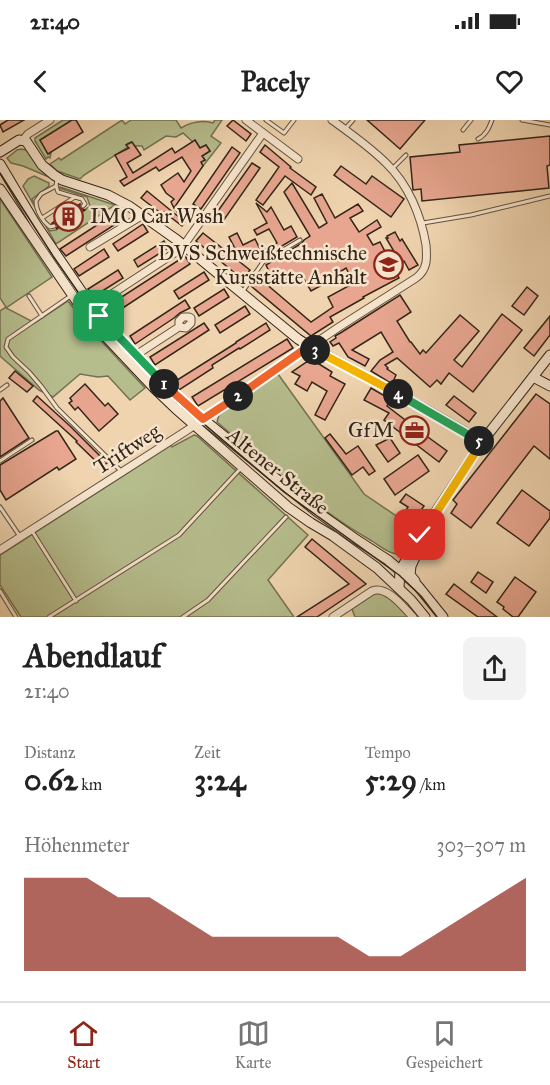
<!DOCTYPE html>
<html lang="de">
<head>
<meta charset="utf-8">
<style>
	:root { --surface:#fff; --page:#f2f2f2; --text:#222; --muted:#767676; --line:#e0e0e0; --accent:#8f2418 }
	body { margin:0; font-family:"IM FELL Great Primer",serif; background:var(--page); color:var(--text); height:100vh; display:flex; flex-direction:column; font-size:22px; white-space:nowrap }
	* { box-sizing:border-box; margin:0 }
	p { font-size:20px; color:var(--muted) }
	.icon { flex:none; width:33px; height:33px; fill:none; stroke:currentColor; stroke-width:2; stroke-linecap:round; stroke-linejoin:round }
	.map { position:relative; height:497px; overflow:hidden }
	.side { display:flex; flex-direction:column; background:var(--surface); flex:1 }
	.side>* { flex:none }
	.pin { position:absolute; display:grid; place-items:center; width:51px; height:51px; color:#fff; margin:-26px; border-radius:12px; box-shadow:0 3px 9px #0006 }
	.km { position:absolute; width:30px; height:30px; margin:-15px; border-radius:50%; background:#222; color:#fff; font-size:16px; line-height:30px; text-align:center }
	.round { display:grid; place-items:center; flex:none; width:63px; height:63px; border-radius:9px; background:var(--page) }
	.summary { display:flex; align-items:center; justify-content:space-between; height:102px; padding:0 24px }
	h1 { font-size:33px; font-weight:700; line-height:45px }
	.figures { display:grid; grid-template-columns:repeat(3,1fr); gap:9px; height:102px; padding:6px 24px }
	.figures div { display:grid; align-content:center }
	.figures b { font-size:30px; font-weight:700 }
	.figures small { font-size:16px; font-weight:400 }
	.figures p { font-size:16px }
	.chart { height:168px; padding:12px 24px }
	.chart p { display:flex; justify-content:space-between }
	.chart svg { width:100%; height:108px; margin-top:6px; fill:var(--accent); opacity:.7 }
	.status { display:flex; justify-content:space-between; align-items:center; height:42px; padding:0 30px; background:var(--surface); direction:ltr }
	.status svg { height:16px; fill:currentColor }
	header { display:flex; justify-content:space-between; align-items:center; height:78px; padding:0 24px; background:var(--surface); font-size:27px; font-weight:700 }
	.tab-bar { display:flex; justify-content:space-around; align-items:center; height:84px; border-top:2px solid var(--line); background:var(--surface); font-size:16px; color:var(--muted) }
	.tab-bar a { display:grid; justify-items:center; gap:3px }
	.tab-bar .current { color:var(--accent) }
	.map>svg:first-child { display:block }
	.green { fill:#b6bd8d; stroke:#747152; stroke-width:1.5 }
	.building { fill:#e8a690; stroke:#332518; stroke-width:1.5 }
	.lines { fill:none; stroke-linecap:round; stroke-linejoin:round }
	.lane-casing { stroke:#62513e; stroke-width:5 }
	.street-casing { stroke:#62513e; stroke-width:9 }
	.secondary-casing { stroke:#332518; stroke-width:11 }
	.lane { stroke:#f5e3cb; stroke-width:3 }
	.street { stroke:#f5e3cb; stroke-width:7 }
	.secondary { stroke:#f5e3cb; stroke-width:9 }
	.tram { stroke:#332518; stroke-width:1.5 }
	.split-1-casing { stroke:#fff; stroke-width:12 }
	.split-2-casing { stroke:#fff; stroke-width:12 }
	.split-3-casing { stroke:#fff; stroke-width:12 }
	.split-4-casing { stroke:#fff; stroke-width:12 }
	.split-5-casing { stroke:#fff; stroke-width:12 }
	.split-6-casing { stroke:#fff; stroke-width:12 }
	.split-7-casing { stroke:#fff; stroke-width:12 }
	.split-1 { stroke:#22a559; stroke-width:8 }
	.split-2 { stroke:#f0652b; stroke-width:8 }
	.split-3 { stroke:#f0652b; stroke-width:8 }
	.split-4 { stroke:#f5b400; stroke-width:8 }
	.split-5 { stroke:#22a559; stroke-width:8 }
	.split-6 { stroke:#f5b400; stroke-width:8 }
	.split-7 { stroke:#22a559; stroke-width:8 }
	.labels { text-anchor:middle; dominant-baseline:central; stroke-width:5; stroke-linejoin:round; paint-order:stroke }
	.poi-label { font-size:21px; fill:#332518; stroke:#f5e3cb; text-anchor:end }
	.street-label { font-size:21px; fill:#332518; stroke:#f5e3cb }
</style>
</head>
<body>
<div class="status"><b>21:40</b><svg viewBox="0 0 49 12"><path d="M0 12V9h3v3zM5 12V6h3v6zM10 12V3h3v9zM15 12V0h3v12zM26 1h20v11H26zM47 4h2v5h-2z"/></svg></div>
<header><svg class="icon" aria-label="back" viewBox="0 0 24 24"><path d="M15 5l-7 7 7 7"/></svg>Pacely<svg class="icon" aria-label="heart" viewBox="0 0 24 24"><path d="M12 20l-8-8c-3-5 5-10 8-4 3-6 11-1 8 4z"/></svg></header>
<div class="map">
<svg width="550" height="497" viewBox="0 0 550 497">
	<rect width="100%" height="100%" fill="#efd4af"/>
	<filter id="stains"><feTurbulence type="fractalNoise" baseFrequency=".00333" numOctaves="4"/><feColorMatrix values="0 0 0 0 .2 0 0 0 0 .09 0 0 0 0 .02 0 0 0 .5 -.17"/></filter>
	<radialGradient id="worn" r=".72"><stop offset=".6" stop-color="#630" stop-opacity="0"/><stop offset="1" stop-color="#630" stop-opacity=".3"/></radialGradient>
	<g class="green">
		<path d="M63,0H72L40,20L48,34L51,33L50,38L48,37L46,39L35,21V18Z"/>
		<path d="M122,0L125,4L131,0H176L181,8C191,2 202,0 213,3L215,0H222L211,16L221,23L203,46L201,42L205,40L202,36L210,31L206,25L200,28L195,20L193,22L183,13L176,17L166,16L144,30L142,26H134L131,22L127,24L128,27L84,55L80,59L57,51L50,44L59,38L61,40Z"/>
		<path d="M21,29L25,30L26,29L40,49L49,57L23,46L11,43L7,38L17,30Z"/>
		<path d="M34,56L49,63V66L32,79L38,93L49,111L56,110L90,86L87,77L62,69H59L60,67L115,85L56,124L23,66L28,59Z"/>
		<path d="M0,79L52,157L6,188L35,203L68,181L91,210L145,268L130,280L108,256L98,257L80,254L53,277L39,270L0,236V191L6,187L0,178Z"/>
		<path d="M278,254L364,374L417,410C413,415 403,434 397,434C389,434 378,425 372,421C316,389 266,344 217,302L219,295Z"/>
		<path d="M194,315L197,316L308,415L268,460L294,497H21L0,465V435L171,325L172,327Z"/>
		<path d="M377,472L384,473L410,497H355L352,489Z"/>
	</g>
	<g class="building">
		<path d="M8,0H24L3,12L0,5Z"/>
		<path d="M72,0H76L83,12L48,34L40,20Z"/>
		<path d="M233,0L251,14L246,21L227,6Z"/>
		<path d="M367,0H425L400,29Z"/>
		<path d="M550,16V45L547,46L549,68L422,81L421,69L413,70L410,37L460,32L459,25Z"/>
		<path d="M195,20L200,28L206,25L210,31L202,36L205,40L201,42L203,46L174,88L171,82L174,79L166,73L161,65L178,53L184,62L191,51L182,37L159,51L156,47L124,66L120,61L127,57L115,35L129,28L126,25L132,22L141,35L127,43L133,53L172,28L175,33Z"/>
		<path d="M265,25L291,47L290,48L316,67L311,75L285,56L263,85L256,80L279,47L260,32Z"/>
		<path d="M232,27L240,33L201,89L193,84Z"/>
		<path d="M252,43L260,48L221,104L213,98Z"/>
		<path d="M341,46L366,64L372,56L404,79L391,97L334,55Z"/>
		<path d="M292,63L319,108L327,103L314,78L322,74L335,98L358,84L363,91L350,98L359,112L377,100L381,107L367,115L373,125L380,122L399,158L363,177L364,178L330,197L333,202L311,216L251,166L258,157L311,202L333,187L328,177L354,163L346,148L325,161L326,163L311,171L302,156L288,164L282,152L272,158L266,145L302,123L304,120L310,116L284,72Z"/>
		<path d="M147,71L180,98L175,88L188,98L182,106L164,92L162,94L141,78Z"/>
		<path d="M256,83L267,92L271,87L284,110L291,106L297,117L260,139L256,133L251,135L250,132L240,138L229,117L237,113L243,125L255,119L261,131L277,123L269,109L257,115L254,110L267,103Z"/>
		<path d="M80,84V88L85,90L56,109L58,106L57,104L52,103Z"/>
		<path d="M120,90L125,98L66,136L60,129Z"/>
		<path d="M143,104L148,112L118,131L113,124Z"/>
		<path d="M395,112L400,121L402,119L418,145L409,150L404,141L401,143L386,118H388L387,116Z"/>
		<path d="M203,113L250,150L242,159L196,121Z"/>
		<path d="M164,121L168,128L138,147L134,140Z"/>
		<path d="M104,129L109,137L79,156L74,149Z"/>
		<path d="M185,136L190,144L109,197L106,194L103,189Z"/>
		<path d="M118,150L123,158L93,177L88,169Z"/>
		<path d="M204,152L209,160L179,179L174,171Z"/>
		<path d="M527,167L538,176L524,195L512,186Z"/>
		<path d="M224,169L229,177L199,196L194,188Z"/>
		<path d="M400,175L411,192L397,201L410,222H411L420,234L423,230L426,233L460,195L479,211L454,240L462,247L502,194L522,210L473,272L449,253L441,264L437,260L430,267L397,238L385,245L388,248L387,249L396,255L392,264L371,251L380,240L393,232L381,212L352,230L369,239L365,246L348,237L339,223L333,226L330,222L336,218L335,216L342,212Z"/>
		<path d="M185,180L190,188L180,193L174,198L135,224L130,216Z"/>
		<path d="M245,186L250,194L220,213L215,205Z"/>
		<path d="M550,196V215L534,236L524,228Z"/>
		<path d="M204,203L209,210L155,245L150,237Z"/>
		<path d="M266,203L270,210L240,229L239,228L212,245L213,248L179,270L174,262L236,223V222Z"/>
		<path d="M287,219L293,228L198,286L192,277Z"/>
		<path d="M311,239L332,252L330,256L345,264L325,300L315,295L327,271L312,262L307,271L295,264L300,256L292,252Z"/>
		<path d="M15,251L33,266L27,272L9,258Z"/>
		<path d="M85,264L105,286L108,283L118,294L99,311L78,287L75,290L69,283L72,281L70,278Z"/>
		<path d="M371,268L390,279L387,286L417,309L418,308L422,311L421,312L447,331L439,342L384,300L389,293L364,280Z"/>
		<path d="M536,274L550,284V339L534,326L471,408L451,393L457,384L453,380Z"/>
		<path d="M37,276L70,306L107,343L102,347L76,322L77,321L33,281Z"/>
		<path d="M454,276L476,293L469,302L446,285Z"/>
		<path d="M3,278L29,318L0,337V281Z"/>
		<path d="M56,311H58L76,339L59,350L57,347L6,380L0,370V345Z"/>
		<path d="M330,314L346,334L358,326L375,351L369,355L363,347L352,355L325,318Z"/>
		<path d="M390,318L400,333L388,342L376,325Z"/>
		<path d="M418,335L429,351L395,375L384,359Z"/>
		<path d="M522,370L550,391V398L529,426L497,403Z"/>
		<path d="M406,374L424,386L410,406L400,399L408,387L400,382Z"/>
		<path d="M312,419L366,464L317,497H297L349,464L305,427Z"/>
		<path d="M478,452L493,462L486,473L471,462Z"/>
		<path d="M515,457L536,472L518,497H513L503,489L504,487L497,482Z"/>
		<path d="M454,464L497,497H478L446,474Z"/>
	</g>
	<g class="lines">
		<defs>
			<g id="lane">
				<path d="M266,0L284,13L294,0"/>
				<path d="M522,0L550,5"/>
				<path d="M346,8L353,0"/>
				<path d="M463,10L471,0"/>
				<path d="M478,19C486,15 489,8 492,0"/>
				<path d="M393,48L406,35"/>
				<path d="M56,66L58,72L82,79L85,84L83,86"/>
				<path d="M42,98L75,77"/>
				<path d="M423,103L471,95L550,76"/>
				<path d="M54,106L50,107C42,101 36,90 36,81L41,74L56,66L57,59"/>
				<path d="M243,171L263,142L300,120"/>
				<path d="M72,175L8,219L6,227L13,237L29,252L41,266L57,288L121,351"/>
				<path d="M29,176L42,196"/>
				<path d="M0,270L7,265"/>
				<path d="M0,341L32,320"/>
				<path d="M0,387L19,415"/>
				<path d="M32,411L76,481"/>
				<path d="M0,471L16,497"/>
				<path d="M49,497L179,415L241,348"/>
				<path d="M183,497L208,480L286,397"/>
			</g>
			<g id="street">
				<path d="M246,0L298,39"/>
				<path d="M23,20L28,14L50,0"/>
				<path d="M90,127L143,95"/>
				<path d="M92,187L176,132L184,125L263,13"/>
				<path d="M136,235L179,207L186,208L191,203V198L189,197H183L179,201V207"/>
				<path d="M0,430L186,311L339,207L416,158C428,149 427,138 426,125C421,95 408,64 386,43C370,27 350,13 332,0"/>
				<path d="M333,497L372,471C387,465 403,487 413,497"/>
			</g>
			<g id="secondary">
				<path d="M0,32L19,20L26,21L42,45L54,55L62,60L108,75L129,86L177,120L298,219L309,226L425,289L482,322"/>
				<path d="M0,44L35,103L92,187L99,196L173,274L187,286L316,391L354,418L388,440L418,466L443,497"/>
				<path d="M0,69L86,195L106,217L154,268L175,288L288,387L311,403L333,416L377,448L411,480L425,497"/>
				<path d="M533,257L550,266"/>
				<path d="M415,461L410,455L411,446L437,390L482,322L550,235"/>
				<path d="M399,468L400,451L415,423"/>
			</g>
		</defs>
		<use href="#lane" class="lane-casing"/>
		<use href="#street" class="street-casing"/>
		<use href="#secondary" class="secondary-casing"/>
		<use href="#lane" class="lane"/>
		<use href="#street" class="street"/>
		<use href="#secondary" class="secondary"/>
		<path class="tram" d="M0,53L53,136L89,188L119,222L170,275L284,372L399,455L421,476L437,497"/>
	</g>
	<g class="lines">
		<defs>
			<path id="split-1" d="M99,196L164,264"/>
			<path id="split-2" d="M164,264L203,299L238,276"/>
			<path id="split-3" d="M238,276L309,226L315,230"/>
			<path id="split-4" d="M315,230L398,274"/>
			<path id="split-5" d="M398,274L479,321"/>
			<path id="split-6" d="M433,398L482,322L479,321"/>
			<path id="split-7" d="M420,415C424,408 429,405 433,398"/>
		</defs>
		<use href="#split-1" class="split-1-casing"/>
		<use href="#split-2" class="split-2-casing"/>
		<use href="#split-3" class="split-3-casing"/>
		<use href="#split-4" class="split-4-casing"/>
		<use href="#split-5" class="split-5-casing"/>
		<use href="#split-6" class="split-6-casing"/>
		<use href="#split-7" class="split-7-casing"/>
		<use href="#split-1" class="split-1"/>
		<use href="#split-2" class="split-2"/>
		<use href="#split-3" class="split-3"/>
		<use href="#split-4" class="split-4"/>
		<use href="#split-5" class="split-5"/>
		<use href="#split-6" class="split-6"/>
		<use href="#split-7" class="split-7"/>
	</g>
	<defs>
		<symbol id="building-ring" viewBox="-11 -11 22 22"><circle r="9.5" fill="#f5e3cb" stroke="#8f2418" stroke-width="1.5"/><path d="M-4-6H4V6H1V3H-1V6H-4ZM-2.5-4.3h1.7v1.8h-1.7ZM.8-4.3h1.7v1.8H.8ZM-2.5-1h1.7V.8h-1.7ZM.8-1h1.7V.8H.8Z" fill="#8f2418"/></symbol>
		<symbol id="school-ring" viewBox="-11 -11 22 22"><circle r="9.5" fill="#f5e3cb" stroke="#8f2418" stroke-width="1.5"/><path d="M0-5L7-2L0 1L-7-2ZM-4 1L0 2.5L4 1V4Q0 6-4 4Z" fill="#8f2418"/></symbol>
		<symbol id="office-ring" viewBox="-11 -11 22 22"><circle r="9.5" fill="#f5e3cb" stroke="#8f2418" stroke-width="1.5"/><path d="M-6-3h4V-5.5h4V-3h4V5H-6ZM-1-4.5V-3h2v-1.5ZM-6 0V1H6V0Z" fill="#8f2418"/></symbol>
	</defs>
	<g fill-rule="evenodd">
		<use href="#building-ring" x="52" y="80" width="33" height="33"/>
		<use href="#school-ring" x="372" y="128" width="33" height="33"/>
		<use href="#office-ring" x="398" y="294" width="33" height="33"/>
	</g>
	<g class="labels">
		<g class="poi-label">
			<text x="90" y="96" text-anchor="start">IMO Car Wash</text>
			<text x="367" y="133">DVS Schweißtechnische<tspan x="367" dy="24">Kursstätte Anhalt</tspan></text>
			<text x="394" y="310">GfM</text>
		</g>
		<g class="street-label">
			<text transform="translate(127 329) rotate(-33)">Triftweg</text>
			<text transform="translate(278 351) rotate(39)">Altener Straße</text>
		</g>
	</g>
	<rect width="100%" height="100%" filter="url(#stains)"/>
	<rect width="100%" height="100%" fill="url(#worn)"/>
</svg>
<div class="pin" style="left:99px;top:196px;background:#1e9e55"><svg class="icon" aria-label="arrive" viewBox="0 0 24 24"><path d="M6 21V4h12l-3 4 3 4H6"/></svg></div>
<div class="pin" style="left:420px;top:415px;background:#d93025"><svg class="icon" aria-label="check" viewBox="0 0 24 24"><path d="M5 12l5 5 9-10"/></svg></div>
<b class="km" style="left:164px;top:264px">1</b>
<b class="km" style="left:238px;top:276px">2</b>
<b class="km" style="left:315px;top:230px">3</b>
<b class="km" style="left:398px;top:274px">4</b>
<b class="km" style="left:479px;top:321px">5</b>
</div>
<section class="side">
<div class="summary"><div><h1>Abendlauf</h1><p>21:40</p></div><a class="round"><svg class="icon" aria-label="share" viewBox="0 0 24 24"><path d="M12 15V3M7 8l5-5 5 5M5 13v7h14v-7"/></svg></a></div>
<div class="figures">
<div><p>Distanz</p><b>0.62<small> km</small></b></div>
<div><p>Zeit</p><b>3:24</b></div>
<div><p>Tempo</p><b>5:29<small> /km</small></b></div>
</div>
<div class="chart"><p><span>Höhenmeter</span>303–307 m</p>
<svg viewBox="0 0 160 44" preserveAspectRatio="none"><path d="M0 44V6L10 6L20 6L30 14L40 14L50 22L60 30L70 30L80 30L90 30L100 30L110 38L120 38L130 30L140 22L150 14L160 6V44z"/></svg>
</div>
</section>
<nav class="tab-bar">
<a class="current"><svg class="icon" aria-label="home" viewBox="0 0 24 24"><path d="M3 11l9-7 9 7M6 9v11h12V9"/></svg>Start</a>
<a><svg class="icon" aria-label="map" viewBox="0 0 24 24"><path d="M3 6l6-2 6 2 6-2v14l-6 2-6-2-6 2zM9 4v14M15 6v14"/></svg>Karte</a>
<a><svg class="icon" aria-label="saved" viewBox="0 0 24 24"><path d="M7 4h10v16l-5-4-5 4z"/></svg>Gespeichert</a>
</nav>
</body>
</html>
